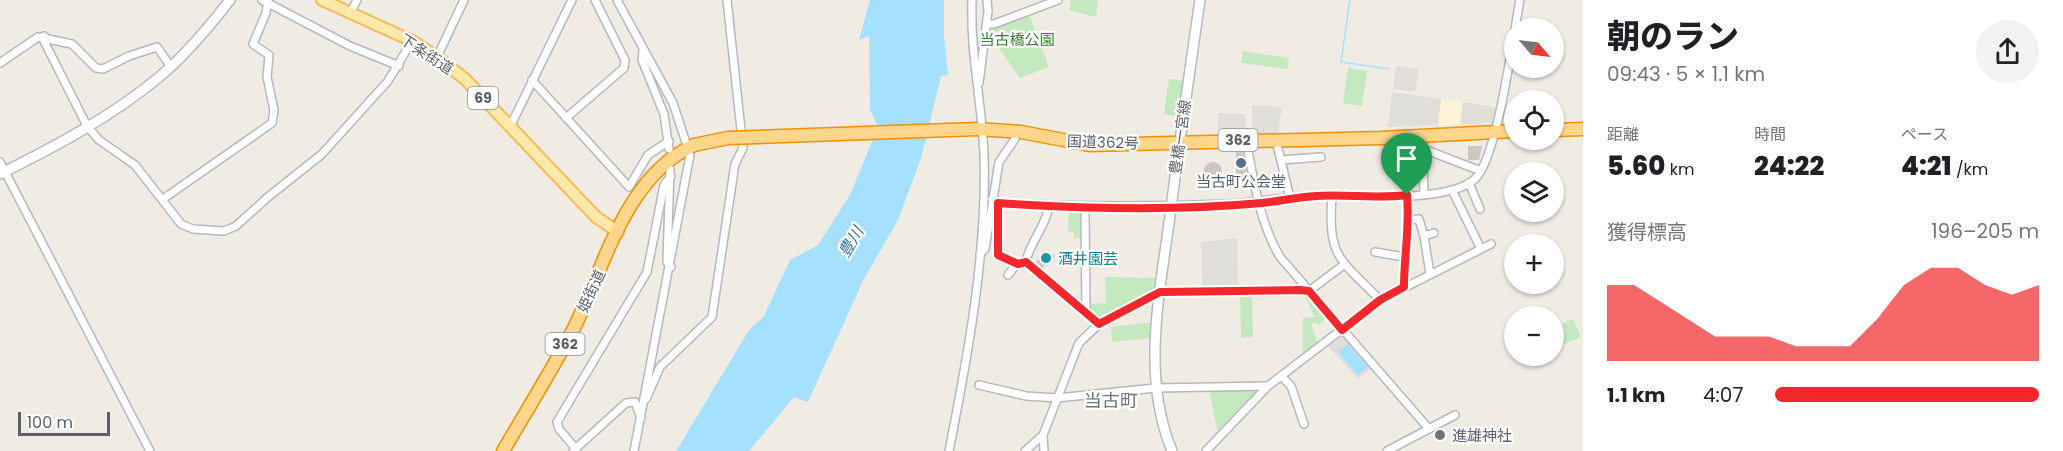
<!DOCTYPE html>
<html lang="ja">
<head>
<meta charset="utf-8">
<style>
	:root { --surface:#fff; --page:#f2f2f2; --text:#202124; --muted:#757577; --accent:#f3272c }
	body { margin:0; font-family:Poppins,"Noto Sans JP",sans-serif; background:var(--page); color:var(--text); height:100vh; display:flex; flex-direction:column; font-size:22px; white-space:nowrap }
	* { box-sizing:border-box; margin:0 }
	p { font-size:20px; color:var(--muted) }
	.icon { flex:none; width:33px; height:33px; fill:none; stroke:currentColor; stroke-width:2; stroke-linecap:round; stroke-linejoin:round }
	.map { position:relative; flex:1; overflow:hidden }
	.sheet { display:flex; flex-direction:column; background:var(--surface); width:480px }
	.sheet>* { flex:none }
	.needle { width:39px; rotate:118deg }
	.fabs { position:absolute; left:1504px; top:18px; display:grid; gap:12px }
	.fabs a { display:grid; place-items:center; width:60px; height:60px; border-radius:50%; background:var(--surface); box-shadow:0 2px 4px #0004; font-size:30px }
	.scale { position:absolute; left:18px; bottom:15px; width:92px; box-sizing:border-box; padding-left:6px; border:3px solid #5c6166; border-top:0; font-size:16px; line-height:21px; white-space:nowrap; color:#5c6166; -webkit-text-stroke:4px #fff; paint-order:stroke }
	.pin { position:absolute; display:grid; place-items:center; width:51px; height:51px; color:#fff; margin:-62px -26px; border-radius:50% 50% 50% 0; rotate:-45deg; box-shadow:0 0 6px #0007 }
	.pin .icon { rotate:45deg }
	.round { display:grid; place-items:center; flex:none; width:63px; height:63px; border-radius:32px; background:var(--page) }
	.summary { display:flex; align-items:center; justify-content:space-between; height:102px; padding:0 24px }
	h1 { font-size:33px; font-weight:800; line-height:45px }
	.figures { display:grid; grid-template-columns:repeat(3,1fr); gap:9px; height:102px; padding:6px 24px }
	.figures div { display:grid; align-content:center }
	.figures b { font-size:26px; font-weight:800 }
	.figures small { font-size:16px; font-weight:400 }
	.figures p { font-size:16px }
	.chart { height:168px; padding:12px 24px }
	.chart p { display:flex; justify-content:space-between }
	.chart svg { width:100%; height:108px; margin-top:6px; fill:var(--accent); opacity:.7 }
	ul { padding:0 24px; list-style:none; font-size:20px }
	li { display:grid; grid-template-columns:96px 72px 1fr; align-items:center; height:45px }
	li i { height:15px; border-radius:8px; background:var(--accent) }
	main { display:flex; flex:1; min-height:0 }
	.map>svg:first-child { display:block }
	.commercial { fill:#fff3da }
	.industrial { fill:#e0ded9 }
	.green { fill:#c4e9bf }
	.water { fill:#a5e1ff }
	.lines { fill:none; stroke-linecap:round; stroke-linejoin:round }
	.stream { stroke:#a5e1ff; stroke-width:1.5 }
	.building { fill:#cbc7c1 }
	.street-casing { stroke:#b5b8bc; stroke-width:10 }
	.secondary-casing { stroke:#b6babf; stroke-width:12 }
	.primary-casing { stroke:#faba53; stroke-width:14 }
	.highway-casing { stroke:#f48f00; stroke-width:15 }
	.street { stroke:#fff; stroke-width:7 }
	.secondary { stroke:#fff; stroke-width:9 }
	.primary { stroke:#ffe9aa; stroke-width:10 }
	.highway { stroke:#ffd68c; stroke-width:12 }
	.highway-bridge-casing { stroke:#f48f00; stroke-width:15; stroke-linecap:butt }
	.highway-bridge { stroke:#ffd68c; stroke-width:12 }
	.route-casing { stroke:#fff; stroke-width:12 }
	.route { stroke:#f3272c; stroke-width:8 }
	.service-dot { fill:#5c6f8a; stroke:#fff; stroke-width:2 }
	.culture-dot { fill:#0f9aa8; stroke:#fff; stroke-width:2 }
	.worship-dot { fill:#6b7280; stroke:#fff; stroke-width:2 }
	.labels { text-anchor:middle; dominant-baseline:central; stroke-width:4.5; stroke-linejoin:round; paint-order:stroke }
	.shield { fill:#fff; stroke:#8d9094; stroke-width:1.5 }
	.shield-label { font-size:14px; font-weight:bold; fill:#5c6166 }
	.park-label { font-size:15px; fill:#33822f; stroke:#fff }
	.street-label { font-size:15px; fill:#5c6166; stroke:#fff }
	.service-label { font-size:15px; fill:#4e5e75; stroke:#fff }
	.culture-label { font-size:15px; fill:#0d838f; stroke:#fff; text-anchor:start }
	.worship-label { font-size:15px; fill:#5b616d; stroke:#fff; text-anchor:start }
	.water-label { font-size:16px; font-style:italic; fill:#3777a5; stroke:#fff }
	.quarter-label { font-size:18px; fill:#6d7478; stroke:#fff }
</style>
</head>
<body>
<main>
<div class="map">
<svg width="1583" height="451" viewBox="0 0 1583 451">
	<rect width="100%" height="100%" fill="#f0ece4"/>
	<path class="commercial" d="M1441,99L1463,102L1460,124L1438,125Z"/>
	<g class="industrial">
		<path d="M1396,66L1419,69L1415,92L1393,89Z"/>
		<path d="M1392,92L1441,99L1438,125L1388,127Z"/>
		<path d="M1463,102L1496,107L1493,123L1460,124Z"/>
		<path d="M1252,105L1282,107L1278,134L1252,133Z"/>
		<path d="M1218,113L1245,114L1247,133H1218Z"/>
		<path d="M1237,238L1238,288L1202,289L1201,242Z"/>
		<path d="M1343,334L1372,368L1358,379L1328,346Z"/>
	</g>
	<g class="green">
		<path d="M1071,0H1098L1096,17L1069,10Z"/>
		<path d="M1029,14L1049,67L1020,78L992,38L991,30L994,26Z"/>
		<path d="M1243,51L1289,58L1288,69L1241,63Z"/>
		<path d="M1348,68L1367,71L1362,106L1343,103Z"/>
		<path d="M1169,79L1184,81L1176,116L1164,114Z"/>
		<path d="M1069,211H1083V238H1074V232H1068Z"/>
		<path d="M1105,277L1158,278L1157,291L1098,319L1088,312V304L1106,303Z"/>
		<path d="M1303,293H1307L1328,317L1318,325L1316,322L1311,324L1318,344L1303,355V318L1315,317Z"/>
		<path d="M1240,294H1252L1253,337L1241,338Z"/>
		<path d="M1573,319L1581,337L1554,348V327Z"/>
		<path d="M1153,322L1151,338L1112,342L1111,327Z"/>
		<path d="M1260,389L1218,433L1209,390Z"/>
	</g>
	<g class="water">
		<path d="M870,0H944V36L948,75L941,76L921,158L898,220L863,281L808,402L794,397L749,451H676L749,330L764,316L790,260L818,245L850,195L878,127L870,110L869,36L859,40Z"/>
		<path d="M1348,344L1368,367L1358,375L1338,352Z"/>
	</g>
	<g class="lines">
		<path class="stream" d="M1350,0L1341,62L1389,69"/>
	</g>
	<g class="building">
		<path d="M1468,146H1482L1479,160H1468Z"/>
		<path d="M1236,150H1242L1248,179L1236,180Z"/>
		<circle cx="1213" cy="171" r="9"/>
		<path d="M1044,250L1055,256L1042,268L1036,262Z"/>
	</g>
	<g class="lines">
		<defs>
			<g id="street">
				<path d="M262,0L350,46L399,66"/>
				<path d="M617,0L673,103L690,155L634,451"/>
				<path d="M350,14L357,0"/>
				<path d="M987,24H994L1058,0"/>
				<path d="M44,36V41L87,126L99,140L135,165L181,224L193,229L224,231L236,226L268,197L322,154L388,81L412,41"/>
				<path d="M643,51L642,60L664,114L669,149"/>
				<path d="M437,57L464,0"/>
				<path d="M0,63L38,37L72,44L96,68L103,69L129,56L157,47L171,67"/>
				<path d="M532,80L629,187L648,155L669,141"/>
				<path d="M979,83L988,11L987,0"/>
				<path d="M566,118L624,68L625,60L595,0"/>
				<path d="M510,127L572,0"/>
				<path d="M1422,136L1424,193"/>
				<path d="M1246,140C1254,181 1259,221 1280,257L1429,429"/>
				<path d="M1276,140L1290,198"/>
				<path d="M1421,148L1481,171"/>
				<path d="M1281,160L1321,157"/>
				<path d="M0,162L150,451"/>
				<path d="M670,169L667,262L671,267"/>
				<path d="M1469,183L1480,209"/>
				<path d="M1452,190L1481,249"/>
				<path d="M1332,197C1327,257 1340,259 1380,300"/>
				<path d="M163,199L272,123L274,110L267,77L269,55L253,44L266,13L268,0"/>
				<path d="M992,199L998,203C1076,207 1152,207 1229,204C1259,203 1290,195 1319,196C1354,196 1449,203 1475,179C1498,157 1513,36 1520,0"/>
				<path d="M998,203V255L1018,264"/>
				<path d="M1085,208L1086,314"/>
				<path d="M1410,220L1419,219L1424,236L1434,233"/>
				<path d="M1424,236L1430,274"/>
				<path d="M1375,252L1404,257"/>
				<path d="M980,254L985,249L999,162L1015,139"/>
				<path d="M1026,262L1099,324"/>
				<path d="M1008,275L1015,266L1026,262C1030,241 1046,227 1049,206"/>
				<path d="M1404,287C1404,256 1410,226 1407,195"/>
				<path d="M1281,376L1291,386L1304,424"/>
				<path d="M979,385L1026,396L1057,398L1156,388L1268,386"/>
				<path d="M646,399L660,367L712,317L735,164L743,148L727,0"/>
				<path d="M1043,435L1044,451"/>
				<path d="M576,449L559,429L557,422L647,272L664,185L671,176"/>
				<path d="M573,451L626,403L635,402L641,418"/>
				<path d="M949,451C968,355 987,253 984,155C982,103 970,53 972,0"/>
				<path d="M1025,451L1043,435L1079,343L1099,324L1160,292L1309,291L1345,264"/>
				<path d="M1206,451L1268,386L1380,300L1491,244"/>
				<path d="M1387,451L1455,415"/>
			</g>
			<g id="secondary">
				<path d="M0,174C54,147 111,117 158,78C185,56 209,27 230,0"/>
				<path d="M1172,451C1140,373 1161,289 1171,208C1180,138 1190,69 1200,0"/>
			</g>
			<path id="primary" d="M322,0L412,41L437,57L466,80L596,217L618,232"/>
			<g id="highway">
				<path d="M977,129L1021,132L1090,145L1381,138L1515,131"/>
				<path d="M1554,130L1583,129"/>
				<path d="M503,451C527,410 552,370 574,328C605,265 625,177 694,145"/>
			</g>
		</defs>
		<use href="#street" class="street-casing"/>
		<use href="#secondary" class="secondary-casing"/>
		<use href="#primary" class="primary-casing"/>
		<use href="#highway" class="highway-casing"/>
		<use href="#street" class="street"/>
		<use href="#secondary" class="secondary"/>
		<use href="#primary" class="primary"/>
		<use href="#highway" class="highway"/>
		<defs>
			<path id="highway-bridge" d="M694,145L728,138L977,129"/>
		</defs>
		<use href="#highway-bridge" class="highway-bridge-casing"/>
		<use href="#highway-bridge" class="highway-bridge"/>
	</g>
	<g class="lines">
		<defs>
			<path id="route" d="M1407,195C1410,226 1404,256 1404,287L1380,300L1342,330L1309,291L1300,290L1160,292L1099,324L1026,262L1018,264L998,255V203C1086,209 1175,211 1262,203C1280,201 1298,197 1316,196C1347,194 1376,199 1407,195Z"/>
		</defs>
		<use href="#route" class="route-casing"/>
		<use href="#route" class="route"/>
	</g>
	<circle class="service-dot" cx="1241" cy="163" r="6"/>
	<circle class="culture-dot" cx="1046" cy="258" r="6"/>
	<circle class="worship-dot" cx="1440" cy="435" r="6"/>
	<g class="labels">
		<g class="shield">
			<rect x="468" y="87" width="30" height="22" rx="4.5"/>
			<rect x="1218.5" y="129" width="39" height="22" rx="4.5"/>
			<rect x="545.5" y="333" width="39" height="22" rx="4.5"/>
		</g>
		<g class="shield-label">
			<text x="483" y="98">69</text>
			<text x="1238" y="140">362</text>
			<text x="565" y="344">362</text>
		</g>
		<g class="park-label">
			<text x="1017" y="39">当古橋公園</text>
		</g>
		<g class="street-label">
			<text transform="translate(427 54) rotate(33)">下条街道</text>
			<text transform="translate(1180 137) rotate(-82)">豊橋一宮線</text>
			<text transform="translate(1103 142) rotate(2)">国道362号</text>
			<text transform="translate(591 291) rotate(-65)">姫街道</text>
		</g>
		<g class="service-label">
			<text x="1241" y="181">当古町公会堂</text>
		</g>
		<g class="culture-label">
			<text x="1058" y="258">酒井園芸</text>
		</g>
		<g class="worship-label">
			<text x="1452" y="435">進雄神社</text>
		</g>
		<g class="water-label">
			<text transform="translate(851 242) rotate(-59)">豊川</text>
		</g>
		<g class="quarter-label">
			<text x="1111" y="400">当古町</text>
		</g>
	</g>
</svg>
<div class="fabs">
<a><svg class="needle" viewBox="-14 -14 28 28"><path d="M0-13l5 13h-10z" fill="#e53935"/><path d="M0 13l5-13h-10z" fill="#757577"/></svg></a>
<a><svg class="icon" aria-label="locate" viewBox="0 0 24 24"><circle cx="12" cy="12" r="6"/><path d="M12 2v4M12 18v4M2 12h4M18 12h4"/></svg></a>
<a><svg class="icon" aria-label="layers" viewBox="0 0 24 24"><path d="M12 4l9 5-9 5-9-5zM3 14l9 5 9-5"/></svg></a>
<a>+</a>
<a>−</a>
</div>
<div class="scale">100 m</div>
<div class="pin" style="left:1407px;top:195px;background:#1e9e55"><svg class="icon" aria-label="arrive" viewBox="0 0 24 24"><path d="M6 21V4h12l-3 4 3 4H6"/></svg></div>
</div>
<section class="sheet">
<div class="summary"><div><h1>朝のラン</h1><p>09:43 · 5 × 1.1 km</p></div><a class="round"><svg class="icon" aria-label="share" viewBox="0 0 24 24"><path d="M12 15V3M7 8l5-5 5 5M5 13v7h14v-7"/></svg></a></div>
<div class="figures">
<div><p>距離</p><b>5.60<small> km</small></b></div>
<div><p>時間</p><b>24:22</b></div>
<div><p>ペース</p><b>4:21<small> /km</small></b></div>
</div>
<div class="chart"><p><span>獲得標高</span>196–205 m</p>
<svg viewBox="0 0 160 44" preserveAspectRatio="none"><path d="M0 44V13L10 13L20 20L30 27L40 34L50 34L60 34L70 38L80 38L90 38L100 27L110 13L120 6L130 6L140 13L150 17L160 13V44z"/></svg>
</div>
<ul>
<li><b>1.1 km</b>4:07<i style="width:100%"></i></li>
</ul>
</section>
</main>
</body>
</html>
